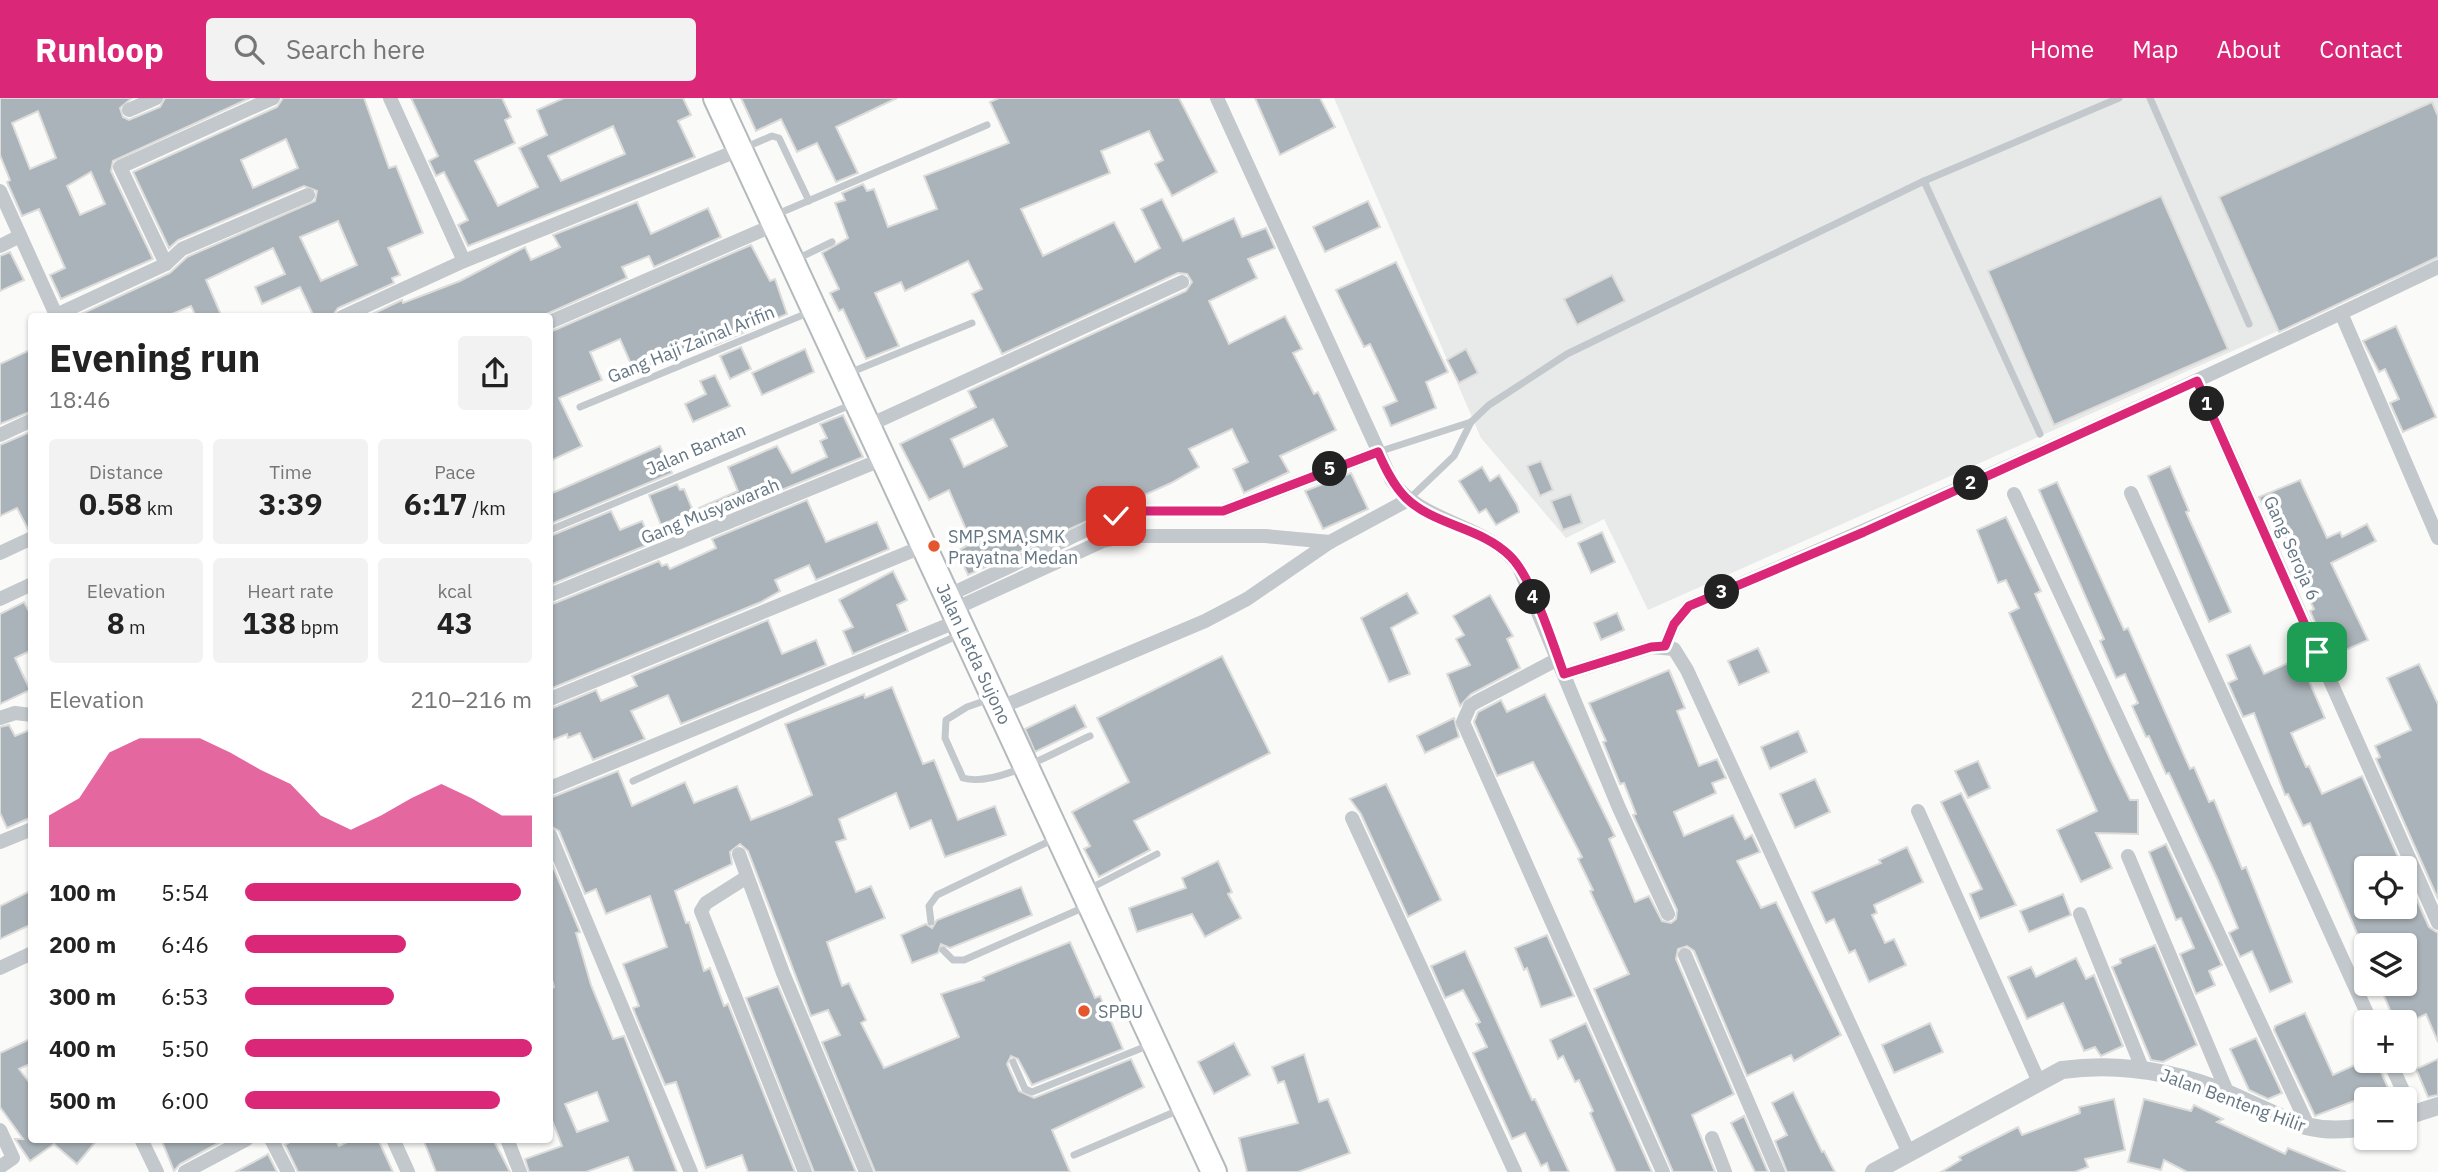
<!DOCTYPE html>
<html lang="en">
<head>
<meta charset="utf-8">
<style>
	:root { --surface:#fff; --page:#f2f2f2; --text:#222; --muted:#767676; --accent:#db2777 }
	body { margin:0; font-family:"IBM Plex Sans",sans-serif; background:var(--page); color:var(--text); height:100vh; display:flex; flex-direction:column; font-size:26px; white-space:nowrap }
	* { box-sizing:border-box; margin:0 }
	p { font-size:23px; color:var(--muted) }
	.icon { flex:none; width:38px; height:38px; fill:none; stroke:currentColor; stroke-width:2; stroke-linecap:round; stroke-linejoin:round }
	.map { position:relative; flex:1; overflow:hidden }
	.details { position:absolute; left:28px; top:215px; width:525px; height:830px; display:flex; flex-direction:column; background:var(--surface); border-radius:7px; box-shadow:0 2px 5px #0004 }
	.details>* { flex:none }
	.buttons { position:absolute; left:2354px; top:758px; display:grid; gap:14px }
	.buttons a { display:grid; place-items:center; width:63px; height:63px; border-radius:7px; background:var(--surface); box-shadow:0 2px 5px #0004; font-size:35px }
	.pin { position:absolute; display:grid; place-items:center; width:60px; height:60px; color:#fff; margin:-30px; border-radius:14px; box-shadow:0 4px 10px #0006 }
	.km { position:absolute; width:35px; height:35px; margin:-18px; border-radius:50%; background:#222; color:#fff; font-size:19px; line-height:35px; text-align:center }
	.round { display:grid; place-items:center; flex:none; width:74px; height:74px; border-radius:7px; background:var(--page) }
	.headline { display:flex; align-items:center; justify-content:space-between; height:119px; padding:0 21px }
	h1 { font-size:38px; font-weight:800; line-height:52px }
	.figures { display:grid; grid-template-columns:repeat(3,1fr); gap:10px; height:119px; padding:7px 21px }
	.figures div { display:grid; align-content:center; border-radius:7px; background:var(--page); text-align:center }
	.figures b { font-size:30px; font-weight:800 }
	.figures small { font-size:19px; font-weight:400 }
	.figures p { font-size:19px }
	.chart { height:196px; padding:14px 21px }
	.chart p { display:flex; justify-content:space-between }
	.chart svg { width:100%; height:126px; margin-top:7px; fill:var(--accent); opacity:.7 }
	ul { padding:0 21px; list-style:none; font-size:23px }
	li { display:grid; grid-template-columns:112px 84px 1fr; align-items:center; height:52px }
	li i { height:18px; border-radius:9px; background:var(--accent) }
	header { display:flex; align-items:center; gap:42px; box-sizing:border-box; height:98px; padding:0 35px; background:var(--accent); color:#fff }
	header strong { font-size:33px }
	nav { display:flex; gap:38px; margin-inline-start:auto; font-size:24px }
	.search { width:490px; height:63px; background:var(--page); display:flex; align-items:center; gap:18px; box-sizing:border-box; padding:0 24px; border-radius:7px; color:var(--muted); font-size:26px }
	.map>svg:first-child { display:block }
	.built { fill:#e8e9e9 }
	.building { fill:#aab3b9; stroke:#dcdcda; stroke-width:2; fill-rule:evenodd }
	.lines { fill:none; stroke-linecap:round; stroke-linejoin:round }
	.trunk-casing { stroke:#b4b9bd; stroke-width:28 }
	.service { stroke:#c3c8cc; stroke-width:7 }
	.minor { stroke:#c3c8cc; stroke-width:14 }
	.tertiary { stroke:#c3c8cc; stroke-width:18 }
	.trunk { stroke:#fff; stroke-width:24 }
	.route-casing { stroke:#fff; stroke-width:14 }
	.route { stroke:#db2777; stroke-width:9 }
	.poi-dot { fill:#e4572e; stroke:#fff; stroke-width:2.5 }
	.labels { text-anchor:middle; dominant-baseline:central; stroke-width:7; stroke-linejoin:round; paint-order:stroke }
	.street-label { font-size:18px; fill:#657683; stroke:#fff }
	.poi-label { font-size:18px; fill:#657683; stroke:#fff; text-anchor:start }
</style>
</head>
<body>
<header>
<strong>Runloop</strong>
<div class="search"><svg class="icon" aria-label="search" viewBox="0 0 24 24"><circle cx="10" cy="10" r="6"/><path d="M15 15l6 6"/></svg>Search here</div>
<nav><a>Home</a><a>Map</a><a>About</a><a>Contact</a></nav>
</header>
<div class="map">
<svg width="2438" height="1074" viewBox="0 0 2438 1074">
	<rect width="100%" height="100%" fill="#fafaf8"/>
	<path class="built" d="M1334,0H2438V162L1648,512L1604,421L1566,440L1481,340Z"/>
	<g class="building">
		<path d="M0,0H132L120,10L123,19L129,22L160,9L165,0H250L113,63L111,73L153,161L61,201L50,177L65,170L39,111L22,118L7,84L10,82L0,57ZM38,13L56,60L30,71L12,25ZM91,74L105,106L80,117L67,88Z"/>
		<path d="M283,0H364L389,70L396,68L423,135L388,150L400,177L392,180L394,185L338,210L332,219H314L300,189L262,206L255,189L285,176L273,150L206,182L222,219H196L191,208L165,219H82L81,216L170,175L187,159L315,103L317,93L304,88L178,142L169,150L133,74L277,9ZM286,41L298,70L253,90L241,62ZM338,123L357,167L321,183L300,139Z"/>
		<path d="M411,0H502L511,19L505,22L515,45L475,63L498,108L538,89L519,50L547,37L537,12L564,0H683L691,17L678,23L695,59L468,148L458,127L468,122L444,74L436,78L429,63L438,58ZM613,28L625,56L561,83L548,58Z"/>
		<path d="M741,0H897L836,29L858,75L836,84L817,45L797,54L781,21L756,33Z"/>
		<path d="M999,0H1179L1217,74L1172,98L1155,66L1163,62L1149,33L1101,53L1110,75L1021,111L1043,158L1114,124L1135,164L1160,150L1141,111L1162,101L1183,143L1234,120L1242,139L1266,130L1275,150L1248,161L1257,180L1209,203L1229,246L1285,218L1302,251L1293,255L1314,296L1318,294L1336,332L1280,358L1289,374L1244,395L1233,371L1248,364L1232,331L1189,351L1199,369L1171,385L968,477L957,453L972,445L949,392L929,402L900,346L976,309L968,293L1186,193L1192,184L1187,176L1178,175L1002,256L972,196L982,191L968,163L905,193L901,184L875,195L899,248L866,261L843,211L839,213L830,195L839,191L822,155L848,140L835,105L845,102L842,95L863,86L867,93L874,91L888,129L937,111L924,78L1009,45L990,4ZM993,321L1007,348L964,369L951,341Z"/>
		<path d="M1255,0H1320L1335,29L1280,57Z"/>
		<path d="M2432,4L2438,18V159L2279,234L2219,99Z"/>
		<path d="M2161,98L2228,251L2054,327L1988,173Z"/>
		<path d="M1368,103L1380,129L1325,154L1313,129Z"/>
		<path d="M637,104L651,136L708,110L721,139L654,169L649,158L622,169L627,180L540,219H366L402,202L403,205L460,183L525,149L531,162L560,149L553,137Z"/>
		<path d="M751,147L770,183L775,181L787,216L715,247L712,238L675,255L676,258L635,275L620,241L590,254L602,282L559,300L582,348L550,363V234Z"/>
		<path d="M10,154L24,182L0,193V158Z"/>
		<path d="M1396,164L1448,274L1426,284L1436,310L1391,328L1383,309L1397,303L1370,246L1364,249L1336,192Z"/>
		<path d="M1612,177L1625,203L1577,227L1564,201Z"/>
		<path d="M2396,228L2436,319L2403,334L2390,305L2399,301L2385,271L2379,274L2363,243Z"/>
		<path d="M741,249L751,271L730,281L720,258Z"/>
		<path d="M32,251V313L0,326V266Z"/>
		<path d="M805,251L814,274L762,297L752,275Z"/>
		<path d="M1466,251L1478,275L1459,285L1447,262Z"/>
		<path d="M715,277L730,308L693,324L685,306L706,296L700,283Z"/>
		<path d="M843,317L863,359L705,423L699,410L738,393L728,369L777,348L792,375L827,359L820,343L827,340L820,326Z"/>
		<path d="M32,333V431H28L17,410L0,418V347Z"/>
		<path d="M660,348L672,375L550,426V396Z"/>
		<path d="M1541,363L1553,392L1540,398L1527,368Z"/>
		<path d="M2170,368L2189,413L2186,414L2231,514L2209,524L2148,378Z"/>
		<path d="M1482,369L1490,383L1499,377L1517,407L1519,414L1496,427L1486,411L1479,415L1459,383Z"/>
		<path d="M1351,375L1368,411L1323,431L1305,393Z"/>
		<path d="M2300,382L2327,440L2340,434L2342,439L2367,426L2376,443L2331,465L2368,542L2330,559L2310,513L2314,511L2259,399Z"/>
		<path d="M2057,384L2124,532L2128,530L2190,671L2194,669L2209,704L2214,702L2242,771L2246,769L2292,884L2270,894L2252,853L2240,859L2229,835L2238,830L2218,782L2169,675L2166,676L2149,638L2146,639L2132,608L2138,605L2125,576L2116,580L2100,543L2104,541L2039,392Z"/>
		<path d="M677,386L680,392L684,391L693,413L661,427L649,397Z"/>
		<path d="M1571,396L1582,425L1563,432L1551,403Z"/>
		<path d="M807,402L826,444L877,424L889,451L816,482L809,467L775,482L780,493L761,504L550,591V507L659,463L662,468L667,466L670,471L716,450L712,441Z"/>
		<path d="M611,413L620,432L642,423L652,445L550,487V438Z"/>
		<path d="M2006,419L2041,493L2035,496L2110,661L2130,702H2138V736L2096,735L2112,770L2081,784L2057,732L2097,713L2009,515L2019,510L2006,482L1998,485L1977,432Z"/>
		<path d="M1602,434L1615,464L1591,475L1578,445Z"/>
		<path d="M893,473L907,502L897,507L908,533L853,556L843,533L853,529L839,502Z"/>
		<path d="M1407,495L1418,515L1391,530L1410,576L1389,584L1361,520Z"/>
		<path d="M1490,497L1513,538L1507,541L1520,570L1471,596L1460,608L1447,576L1470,567L1456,541L1464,537L1453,518Z"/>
		<path d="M24,504L32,519V552L15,560L30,592L0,606V516Z"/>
		<path d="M1617,515L1624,532L1601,542L1594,525Z"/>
		<path d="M768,522L782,556L816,542L826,567L681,626L668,597L631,613L645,641L593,662L580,635L568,640L567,636L550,643V611L596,592L601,603L637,588L632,578Z"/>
		<path d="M2250,547L2264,576L2306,557L2316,579L2309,583L2325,620L2291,635L2306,669L2309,668L2322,696L2362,678L2403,770H2366V808H2404V773L2429,829L2438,835V944L2426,916L2409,924H2395L2379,886H2404V847H2362L2310,725L2303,728L2288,696L2285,697L2254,615L2243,619L2228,585L2237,581L2227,557Z"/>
		<path d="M1758,550L1769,574L1739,587L1728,563Z"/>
		<path d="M1222,558L1270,655L1134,723L1150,752L1099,779L1084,751L1090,748L1072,714L1129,684L1097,620Z"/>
		<path d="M2419,566L2438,606V801L2376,661L2380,659L2375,648L2411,632L2387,580Z"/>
		<path d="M1669,572L1685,610L1677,613L1699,668L1717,661L1726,680L1712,685L1716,695L1674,714L1684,738L1733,717L1745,741L1752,737L1760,754L1737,763L1761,810L1776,804L1841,937L1794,963L1791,957L1747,978L1694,853L1687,848L1678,851L1676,861L1734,996L1692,1017L1715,1074H1673L1594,891L1629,876L1590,793L1593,792L1578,761L1582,759L1533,664L1497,678L1474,624L1478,614L1501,602L1507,614L1545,596L1615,738L1609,741L1635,804L1649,798L1662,823L1671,825L1676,821L1677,812L1633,717L1636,716L1624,685L1620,686L1603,644L1606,643L1589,605Z"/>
		<path d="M892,589L923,666L934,662L958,722L995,708L1006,737L945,759L931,722L910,731L896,695L839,721L846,741L836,744L856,794L871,788L885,820L827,844L842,888L849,885L866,922L861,925L884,970L959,939L941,896L984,882L983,879L1070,844L1095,900L1100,898L1123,951L1032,987L1018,961L1011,958L1007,966L1019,993L1034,1000L1131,961L1144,989L1052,1032L1070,1074H875L822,944L840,937L828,912L811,918L748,753L740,746L730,754L732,766L675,793L686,825L689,824L704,873L710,870L724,908L728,906L795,1074H748L742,1057L706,1070L676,984L665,987L636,918L633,910L639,908L623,866L667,849L650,798L606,816L596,791L585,796L559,733L550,728V700L618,673L632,708L685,684L694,705L737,688L751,722L792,706L812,697L785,626L864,596L865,600Z"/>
		<path d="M1075,607L1086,629L1035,654L1025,631Z"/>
		<path d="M1454,620L1459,639L1425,655L1417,638Z"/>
		<path d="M9,627L15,638L32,631V719L7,730L0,715V629Z"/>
		<path d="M1798,633L1807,654L1770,671L1761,649Z"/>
		<path d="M1978,663L1990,690L1968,700L1955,673Z"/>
		<path d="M1815,681L1830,714L1795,730L1780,696Z"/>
		<path d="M1386,686L1441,802L1408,819L1361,716L1350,701Z"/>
		<path d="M1961,695L2016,807L1980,821L1970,796L1982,791L1941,704Z"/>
		<path d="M2166,746L2222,867L2209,873L2215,887L2196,896L2180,856L2194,850L2181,820L2176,822L2149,754Z"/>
		<path d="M1907,749L1923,784L1874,807L1877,815L1872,817L1885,845L1894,841L1906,867L1869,884L1855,852L1849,855L1834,821L1826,825L1812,794L1881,765L1879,762Z"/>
		<path d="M550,761L580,834L576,835L591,887L613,941L624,938L677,1074H634L628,1059L586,1074H529L525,1061L562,1048L550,1017V891L554,889L550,875ZM597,994L608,1023L577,1034L565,1006Z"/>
		<path d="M1218,763L1232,794L1228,796L1241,820L1205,839L1192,816L1137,834L1129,810L1186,790L1182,780Z"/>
		<path d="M1021,789L1032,817L950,850L941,846L938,855L912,865L901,837L926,826L932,830L937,822Z"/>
		<path d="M32,792V826L0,841V808Z"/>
		<path d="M2063,796L2071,817L2029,834L2020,813Z"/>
		<path d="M1547,837L1574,898L1541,909L1527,870L1524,872L1515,850Z"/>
		<path d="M2155,847L2197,947L2163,964L2151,962L2112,869L2121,865L2120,861Z"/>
		<path d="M1465,853L1532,1002L1535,1001L1569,1074H1550L1547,1065L1541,1068L1525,1035L1512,1041L1473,955L1487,949L1476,926L1480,924L1463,892L1445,900L1431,868Z"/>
		<path d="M2076,860L2086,881L2094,877L2123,948L2101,958L2095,949L2084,953L2063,905L2027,921L2008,879L2031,869L2036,879Z"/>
		<path d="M778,888L856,1074H814L746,900Z"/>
		<path d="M2305,915L2333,977L2366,962H2376L2388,990L2315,1018L2274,932L2275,928Z"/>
		<path d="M1586,925L1652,1074H1616L1590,1015L1593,1013L1579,982L1575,984L1563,958L1558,961L1550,942Z"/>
		<path d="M1930,925L1943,954L1894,975L1882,947Z"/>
		<path d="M32,940V965L19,971L32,988V1041H98L77,1066L54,1046L30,1063L15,1041H23L0,1009V955Z"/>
		<path d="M2256,940L2282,995L2268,1001L2249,992L2230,951Z"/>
		<path d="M1234,945L1250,977L1214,996L1198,964Z"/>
		<path d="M1304,956L1319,1004L1328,1001L1350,1055L1298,1074H1247L1239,1040L1298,1025L1284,983L1278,985L1272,969Z"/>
		<path d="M2438,961V997L2428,999L2416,971Z"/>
		<path d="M1793,994L1822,1054L1824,1053L1835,1074H1787L1775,1043L1787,1037L1772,1005Z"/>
		<path d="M2114,1001L2125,1052L2085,1061L2088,1069L2075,1074H1941L1961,1062L1959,1059L2018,1029L2022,1037L2080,1015L2079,1009Z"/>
		<path d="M2144,1001L2191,1013L2194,1007L2223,1021L2217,1024L2285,1056L2288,1050L2346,1074H2187L2164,1062L2161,1072L2128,1064Z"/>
		<path d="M1744,1018L1768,1074H1755L1731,1025Z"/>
		<path d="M161,1041H226L180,1066L174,1073Z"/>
		<path d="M295,1041H335L339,1048L353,1041H378L393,1074H298L285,1047Z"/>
		<path d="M423,1041H493L510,1074H436Z"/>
		<path d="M268,1056L277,1074H235L265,1058Z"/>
	</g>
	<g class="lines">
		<defs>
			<path id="trunk" d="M716,0L1214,1074"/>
		</defs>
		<use href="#trunk" class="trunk-casing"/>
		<g class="service">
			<path d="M2150,0L2249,226"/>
			<path d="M744,50L772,38L779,40L809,103"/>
			<path d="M1924,83L2040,336"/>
			<path d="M775,117L987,27"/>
			<path d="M795,162L832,144"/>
			<path d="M849,275L972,225"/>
			<path d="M580,309L810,214"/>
			<path d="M1378,354L1471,324"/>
			<path d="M1408,402L1454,358L1471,324L1489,307L1567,256L1924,83L2119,0"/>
			<path d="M550,432L853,306"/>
			<path d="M990,601L967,609L946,622L945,640L963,680C996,690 1058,652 1090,638"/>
			<path d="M633,683L961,536"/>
			<path d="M1089,791L1157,756"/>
			<path d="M931,824L929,808L937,797L1054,741"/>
			<path d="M943,852L953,862H964L1087,808"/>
			<path d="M1013,964L1025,991L1032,994L1152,946"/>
			<path d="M1074,1057L1179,1012"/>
		</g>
		<g class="minor">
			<path d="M390,0L464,163"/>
			<path d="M1217,0L1392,383C1424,427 1488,425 1519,469L1619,710L1668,816"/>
			<path d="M129,12L156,0"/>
			<path d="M0,93L57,219"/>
			<path d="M0,148L20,138"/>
			<path d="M166,166L120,69L273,0"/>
			<path d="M2341,215L2438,440"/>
			<path d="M56,217L166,166L182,151L308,97"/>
			<path d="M342,219L464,163L739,52"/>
			<path d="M550,224L774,127"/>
			<path d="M2197,283L2438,825"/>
			<path d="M867,328L1182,184"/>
			<path d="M0,337L32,322"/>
			<path d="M2131,395L2371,924"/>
			<path d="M2014,396L2309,1030"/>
			<path d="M0,455L32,440"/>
			<path d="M550,497L883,361"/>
			<path d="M947,498L1116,418L1137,413H1223L1378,354"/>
			<path d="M0,501L32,486"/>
			<path d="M963,507L1103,443L1129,438H1265L1330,444"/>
			<path d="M1665,548L1674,526L1689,508C1941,401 2191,287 2438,169"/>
			<path d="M1558,561L1476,604L1470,608L1463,624L1663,1074"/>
			<path d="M1564,576L1651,549L1674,551L1687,572L1909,1055"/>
			<path d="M550,601L924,448"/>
			<path d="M999,610L1205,523L1247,501L1330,444L1408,402"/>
			<path d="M0,620L15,615L32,617"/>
			<path d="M550,690L958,523"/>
			<path d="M1918,713L2039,984"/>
			<path d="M1352,720L1515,1074"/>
			<path d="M550,737L691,1074"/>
			<path d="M0,744L32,731"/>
			<path d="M739,756L783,875L866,1074"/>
			<path d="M2128,758L2228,996"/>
			<path d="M747,779L706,805L701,813L805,1074"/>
			<path d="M2080,816L2142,970"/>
			<path d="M1685,857L1778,1074"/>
			<path d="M0,870L32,855"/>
			<path d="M2389,962L2414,1017"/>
			<path d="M0,1032L13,1060L0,1069"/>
			<path d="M1712,1040L1725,1074"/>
			<path d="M141,1041L157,1074"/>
			<path d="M271,1041L288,1074"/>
			<path d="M393,1041L408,1074"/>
			<path d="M507,1041L520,1074"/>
			<path d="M185,1074L247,1041"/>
		</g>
		<g class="tertiary">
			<path d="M2404,1019L2438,1008"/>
			<path d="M1874,1074L2062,972C2120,964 2176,974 2229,996C2278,1017 2310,1041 2366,1028"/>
		</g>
		<use href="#trunk" class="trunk"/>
	</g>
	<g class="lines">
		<defs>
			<path id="route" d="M1116,418L1137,413H1223L1378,354C1385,370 1393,387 1406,400C1435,428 1481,429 1510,458C1532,479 1553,546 1564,576L1651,549L1665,548L1674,526L1689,508L1864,434L2197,283L2317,554"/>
		</defs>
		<use href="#route" class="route-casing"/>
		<use href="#route" class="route"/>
	</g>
	<g class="poi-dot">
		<circle cx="934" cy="448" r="7"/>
		<circle cx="1084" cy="913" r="7"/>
	</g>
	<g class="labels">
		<g class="street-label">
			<text transform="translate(691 246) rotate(-22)">Gang Haji Zainal Arifin</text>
			<text transform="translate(696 351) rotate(-23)">Jalan Bantan</text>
			<text transform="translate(710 413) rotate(-22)">Gang Musyawarah</text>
			<text transform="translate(2292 450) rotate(66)">Gang Seroja 6</text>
			<text transform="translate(974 556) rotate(65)">Jalan Letda Sujono</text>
			<text transform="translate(2233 1002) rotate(20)">Jalan Benteng Hilir</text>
		</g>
		<g class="poi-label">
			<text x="948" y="438">SMP,SMA,SMK<tspan x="948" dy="21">Prayatna Medan</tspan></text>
			<text x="1098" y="913">SPBU</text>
		</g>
	</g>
</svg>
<div class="buttons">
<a><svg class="icon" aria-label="locate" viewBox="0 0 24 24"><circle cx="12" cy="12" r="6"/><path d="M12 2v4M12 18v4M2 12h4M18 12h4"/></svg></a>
<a><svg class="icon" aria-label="layers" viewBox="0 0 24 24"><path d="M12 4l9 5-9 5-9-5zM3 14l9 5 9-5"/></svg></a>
<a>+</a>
<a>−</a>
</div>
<div class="pin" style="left:2317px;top:554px;background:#1e9e55"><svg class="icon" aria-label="arrive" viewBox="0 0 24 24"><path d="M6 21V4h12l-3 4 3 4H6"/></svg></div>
<div class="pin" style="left:1116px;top:418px;background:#d93025"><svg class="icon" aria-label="check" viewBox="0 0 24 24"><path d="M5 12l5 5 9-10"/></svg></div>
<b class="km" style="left:2207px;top:306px">1</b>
<b class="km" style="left:1971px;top:385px">2</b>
<b class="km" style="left:1722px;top:494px">3</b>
<b class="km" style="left:1533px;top:499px">4</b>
<b class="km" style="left:1330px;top:371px">5</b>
<section class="details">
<div class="headline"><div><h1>Evening run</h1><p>18:46</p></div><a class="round"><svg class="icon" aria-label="share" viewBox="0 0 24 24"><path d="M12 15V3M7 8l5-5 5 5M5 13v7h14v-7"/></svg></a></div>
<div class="figures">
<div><p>Distance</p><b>0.58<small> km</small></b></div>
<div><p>Time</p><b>3:39</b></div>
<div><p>Pace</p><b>6:17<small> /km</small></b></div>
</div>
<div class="figures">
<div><p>Elevation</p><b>8<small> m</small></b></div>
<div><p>Heart rate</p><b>138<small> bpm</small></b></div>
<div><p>kcal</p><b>43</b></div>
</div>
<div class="chart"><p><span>Elevation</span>210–216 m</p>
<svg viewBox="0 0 160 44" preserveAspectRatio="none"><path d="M0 44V33L10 27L20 11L30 6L40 6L50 6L60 11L70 17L80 22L90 33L100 38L110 33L120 27L130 22L140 27L150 33L160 33V44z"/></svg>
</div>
<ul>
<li><b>100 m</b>5:54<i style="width:96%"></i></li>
<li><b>200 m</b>6:46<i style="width:56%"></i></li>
<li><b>300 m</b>6:53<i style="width:52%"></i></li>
<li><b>400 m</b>5:50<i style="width:100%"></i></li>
<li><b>500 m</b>6:00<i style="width:89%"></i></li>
</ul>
</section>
</div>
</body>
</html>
